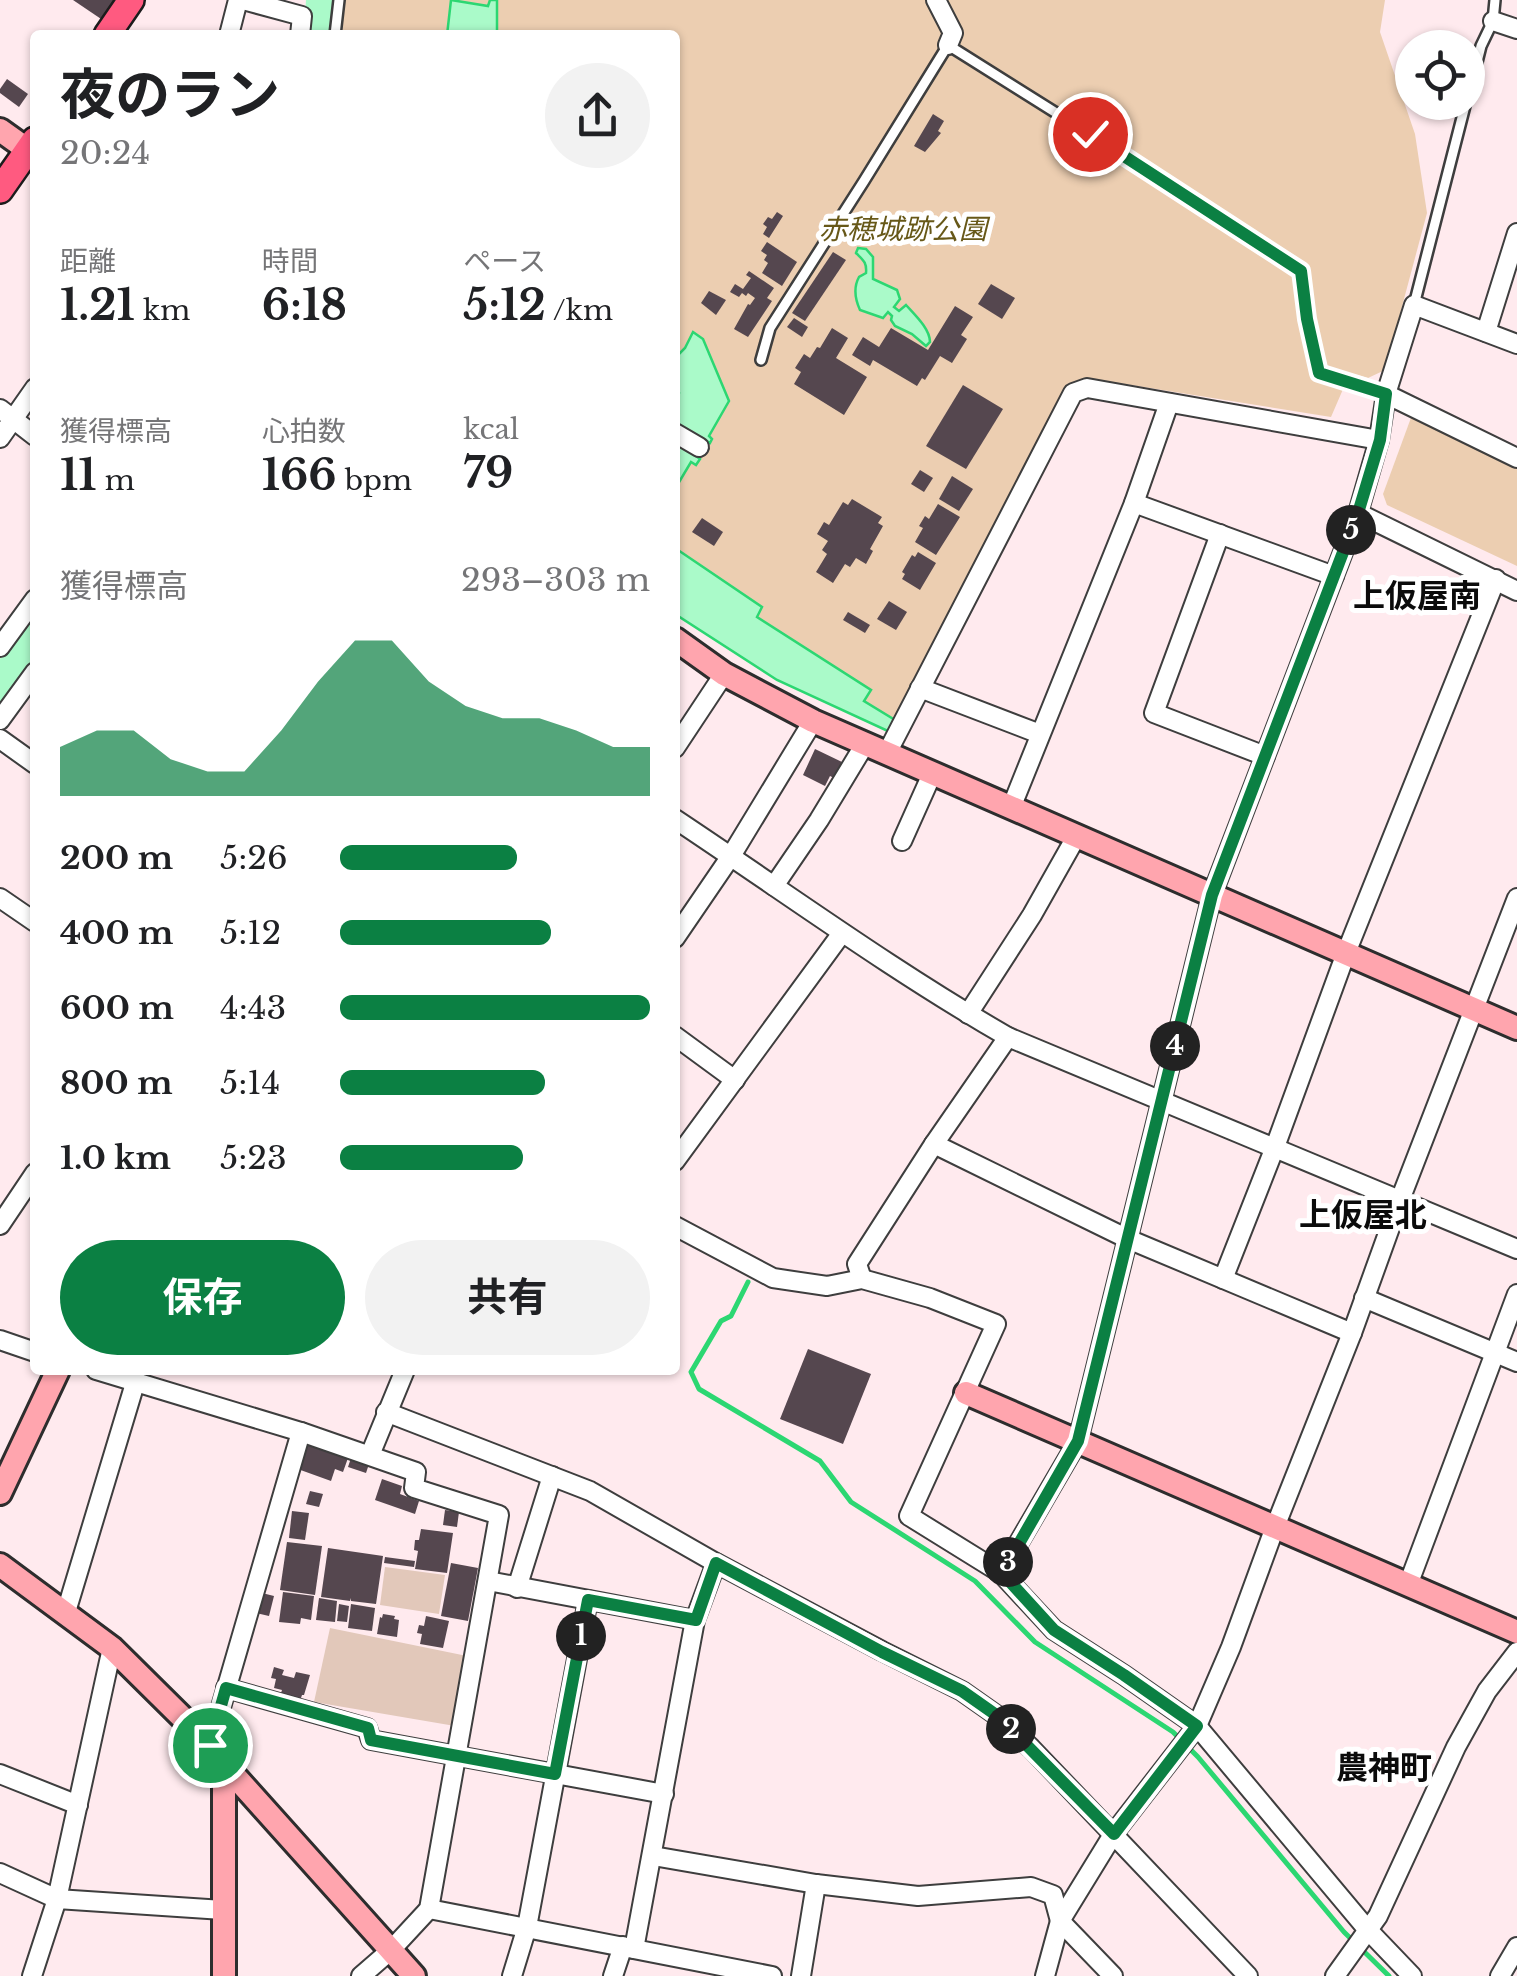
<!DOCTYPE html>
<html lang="ja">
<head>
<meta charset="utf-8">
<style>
	:root { --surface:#fff; --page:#f2f2f2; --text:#202124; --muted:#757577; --accent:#0b8043 }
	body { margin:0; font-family:"Libre Baskerville","Noto Sans JP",serif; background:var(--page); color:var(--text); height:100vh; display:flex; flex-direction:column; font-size:38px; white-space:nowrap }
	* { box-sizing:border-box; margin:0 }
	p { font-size:32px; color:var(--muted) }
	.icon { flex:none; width:55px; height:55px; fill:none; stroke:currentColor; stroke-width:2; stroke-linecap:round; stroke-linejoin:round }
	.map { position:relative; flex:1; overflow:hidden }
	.side { position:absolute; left:30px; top:30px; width:650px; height:1345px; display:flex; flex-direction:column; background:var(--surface); border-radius:10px; box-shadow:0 2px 8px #0004 }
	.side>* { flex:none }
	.buttons { position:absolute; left:1395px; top:30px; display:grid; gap:20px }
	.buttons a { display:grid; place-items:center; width:90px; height:90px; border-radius:50%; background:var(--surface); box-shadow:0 2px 8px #0004; font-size:50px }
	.pin { position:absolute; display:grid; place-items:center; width:85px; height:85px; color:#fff; margin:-42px; border:5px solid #fff; border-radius:50%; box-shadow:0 2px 10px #0007 }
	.km { position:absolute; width:50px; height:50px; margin:-25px; border-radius:50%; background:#222; color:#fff; font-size:28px; line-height:50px; text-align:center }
	.round { display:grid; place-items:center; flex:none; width:105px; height:105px; border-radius:52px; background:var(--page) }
	.summary { display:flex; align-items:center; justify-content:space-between; height:170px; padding:0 30px }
	h1 { font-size:55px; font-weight:700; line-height:75px }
	.stats { display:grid; grid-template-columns:repeat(3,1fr); gap:15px; height:170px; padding:10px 30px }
	.stats div { display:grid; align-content:center }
	.stats b { font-size:42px; font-weight:700 }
	.stats small { font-size:28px; font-weight:400 }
	.stats p { font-size:28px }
	.chart { height:280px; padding:20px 30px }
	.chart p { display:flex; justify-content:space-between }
	.chart svg { width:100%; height:180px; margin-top:10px; fill:var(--accent); opacity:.7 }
	.cta { display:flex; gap:20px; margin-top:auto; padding:20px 30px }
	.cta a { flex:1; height:115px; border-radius:60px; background:var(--accent); color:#fff; font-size:40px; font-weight:700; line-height:115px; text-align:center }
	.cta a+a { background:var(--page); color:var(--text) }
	ul { padding:0 30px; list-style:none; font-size:32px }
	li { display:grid; grid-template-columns:160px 120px 1fr; align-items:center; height:75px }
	li i { height:25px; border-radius:12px; background:var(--accent) }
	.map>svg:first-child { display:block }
	.green { fill:#ecceb1 }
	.cemetery { fill:#e2c8ba }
	.water { fill:#aafac9; stroke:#2cd772; stroke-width:2.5 }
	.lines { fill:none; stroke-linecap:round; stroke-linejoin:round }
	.stream { stroke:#2cd772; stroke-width:5 }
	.river { stroke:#aafac9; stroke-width:32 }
	.building { fill:#55474f }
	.lane-casing { stroke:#3e3e3e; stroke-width:14 }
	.street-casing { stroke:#3e3e3e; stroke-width:22 }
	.secondary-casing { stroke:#2d2d2d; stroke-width:28 }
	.primary-casing { stroke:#1c1c1c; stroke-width:30 }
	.lane { stroke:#fff; stroke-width:9 }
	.street { stroke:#fff; stroke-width:18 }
	.secondary { stroke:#ffa5ae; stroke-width:22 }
	.primary { stroke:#ff5a80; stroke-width:25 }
	.route-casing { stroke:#fff; stroke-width:20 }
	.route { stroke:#0b8043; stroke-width:12 }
	.labels { text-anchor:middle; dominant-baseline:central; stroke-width:10; stroke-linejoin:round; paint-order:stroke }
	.park-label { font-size:28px; font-style:italic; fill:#675818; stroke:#fff }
	.quarter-label { font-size:32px; font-weight:bold; fill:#0b0b0b; stroke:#fff }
</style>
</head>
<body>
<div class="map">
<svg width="1517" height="1976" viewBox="0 0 1517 1976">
	<rect width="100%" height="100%" fill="#ffeaee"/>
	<g class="green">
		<path d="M340,0H1385L1380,32L1415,134L1427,213L1385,370L1368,378L1350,373L1331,417L1087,378L1065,390L895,720L777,680L675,614V35H339Z"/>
		<path d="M1412,415L1517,456V566L1387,505L1383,494Z"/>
	</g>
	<g class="cemetery">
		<path d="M385,1567L445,1575L439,1614L380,1605Z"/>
		<path d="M330,1628L467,1656L455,1726L314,1702Z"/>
	</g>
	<g class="water">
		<path d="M451,0L488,6L490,0H497V35H447Z"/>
		<path d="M858,248L866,249L873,257V279L897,290L900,299L894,307L899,311L906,305C915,315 930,329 930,342L926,346L912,334L895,326L891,320L892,316L888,312L883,318L860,310C855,299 853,288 859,277L866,273C867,262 863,260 856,253Z"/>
		<path d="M693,332L703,339L729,401L709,436L712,439L710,443L702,438L692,453L700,459L696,465L691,462L675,489V398L679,393L675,386V358L685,348Z"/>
		<path d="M675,548L762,607L757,617L871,690L864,701L895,720L890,732L777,680L675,614Z"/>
	</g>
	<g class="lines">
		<path class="stream" d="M748,1282L731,1316L721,1321L691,1372L699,1389L820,1461L851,1502L975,1581L1035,1642L1173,1732L1198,1757L1344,1932L1389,1976"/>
		<g class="river">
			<path d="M320,35L322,0"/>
			<path d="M0,686L35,638"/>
		</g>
	</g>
	<g class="building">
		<path d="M73,0H127L110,25Z"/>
		<path d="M7,79L28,94L19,107L0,93V89Z"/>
		<path d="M933,114L944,121L938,131L941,133L925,152L914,146Z"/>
		<path d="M777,212L783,216L769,238L763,234L767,227L763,224L768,217L772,219Z"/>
		<path d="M767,242L797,262L782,286L762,273L768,263L764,260L767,255L761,251Z"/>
		<path d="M833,252L846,260L805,321L792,313Z"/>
		<path d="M749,271L774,288L767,298L772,301L748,337L734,329L748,304L750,305L755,298L748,293L746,296L742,293L739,297L730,292L735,284L743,289L751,278L746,275Z"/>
		<path d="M991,284L1015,298L1002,319L978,304Z"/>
		<path d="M709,291L726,300L716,315L701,303Z"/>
		<path d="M955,306L973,317L961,335L967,339L952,363L940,356L925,380L922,378L917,386L873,360L870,366L852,355L863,337L879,347L891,328L928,350Z"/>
		<path d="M794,318L808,327L802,337L787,327Z"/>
		<path d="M832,328L848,338L836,358L867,377L844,415L794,384L801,372L795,368L804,354L810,358L817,347L820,348Z"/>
		<path d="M963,385L1003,409L966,469L926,446Z"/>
		<path d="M920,470L933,478L924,492L911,484Z"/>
		<path d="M952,476L973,489L959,511L939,499Z"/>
		<path d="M852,499L882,517L878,523L883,526L870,549L873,551L866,564L856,558L850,567L845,564L833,583L816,572L827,554L822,550L828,541L817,534L824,522L829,525L843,502L848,505Z"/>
		<path d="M938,504L960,517L936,555L915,542L923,528L919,526L925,516L929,519Z"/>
		<path d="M702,518L723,532L714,546L692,532Z"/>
		<path d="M918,552L936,563L920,590L902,579L905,574L902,572L912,555L915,557Z"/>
		<path d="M889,601L907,612L896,630L877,619Z"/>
		<path d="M848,612L870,625L865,633L843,620Z"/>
		<path d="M815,749L842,762L834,778L830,776L825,786L803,775Z"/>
		<path d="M808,1349L871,1374L843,1444L780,1419Z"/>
		<path d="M304,1443L348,1458L343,1472L335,1469L331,1481L295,1468Z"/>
		<path d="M351,1458L369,1464L366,1473L348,1467Z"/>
		<path d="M382,1479L402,1486L400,1494L419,1501L415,1514L375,1500Z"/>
		<path d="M310,1491L323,1494L319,1507L306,1504Z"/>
		<path d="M445,1510L459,1512L457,1527L443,1525Z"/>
		<path d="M292,1511L309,1513L305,1540L289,1538Z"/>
		<path d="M421,1529L453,1533L447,1573L415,1569L418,1551L414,1550L415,1540H419Z"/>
		<path d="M287,1542L322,1546L315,1595L280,1590Z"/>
		<path d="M328,1548L383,1556L376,1604L351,1601L350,1598V1601L321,1597Z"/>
		<path d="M385,1557L415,1561L414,1567L384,1563Z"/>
		<path d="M451,1563L478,1568L468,1621L441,1616Z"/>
		<path d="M283,1592L314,1596L311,1620L301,1618L300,1624L279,1622Z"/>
		<path d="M262,1593L274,1596L269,1616L256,1613Z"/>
		<path d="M319,1598L337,1601L335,1622L316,1620Z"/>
		<path d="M339,1604L349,1606L347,1622L337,1621Z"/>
		<path d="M351,1604L375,1608L372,1631L348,1628Z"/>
		<path d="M383,1614L395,1616L394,1619L399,1620L397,1637L377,1634L380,1617L382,1618Z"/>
		<path d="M426,1616L449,1621L443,1648L420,1644L422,1634L417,1633L419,1625L424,1626Z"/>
		<path d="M274,1667L284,1670L282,1675L294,1678L296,1672L310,1675L304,1695H302L300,1701L280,1696L282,1690L274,1688L276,1679L271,1678Z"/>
	</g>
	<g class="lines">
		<defs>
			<g id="lane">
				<path d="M335,35L339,0"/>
				<path d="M1468,98L1481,46L1493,21L1495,0"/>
				<path d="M1414,305L1466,102"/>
				<path d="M761,360L770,328L864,181L948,45L1120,153L1301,271L1307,319L1319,373L1386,394"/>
			</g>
			<g id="street">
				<path d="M243,0L302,16L300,35"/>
				<path d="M936,0L953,33L948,45"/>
				<path d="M1493,21L1517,29"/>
				<path d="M229,35L238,0"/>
				<path d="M1486,332L1517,233"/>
				<path d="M1386,394L1517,458"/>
				<path d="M0,409L35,436"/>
				<path d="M675,433L699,447"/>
				<path d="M0,438L35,388"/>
				<path d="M1134,503L1334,576"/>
				<path d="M1358,513L1517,591"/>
				<path d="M1220,534L1154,713L1265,756"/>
				<path d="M0,647L35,599"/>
				<path d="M920,688L1040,734"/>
				<path d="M0,720L35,672"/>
				<path d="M0,739L35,764"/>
				<path d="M675,748L724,674"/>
				<path d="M887,753L1073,393L1087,388L1379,440"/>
				<path d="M1011,808L1134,503L1169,403"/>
				<path d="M675,819C785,892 893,971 1008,1037L1517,1249"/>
				<path d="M902,841L932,774"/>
				<path d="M774,886L819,820L865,744"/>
				<path d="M0,898L35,922"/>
				<path d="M675,938L731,856L813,721"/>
				<path d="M968,1014L1032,915L1076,837"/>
				<path d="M675,1036L735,1080"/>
				<path d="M934,1144L1128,1239L1352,1333"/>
				<path d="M675,1161L842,933"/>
				<path d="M0,1225L35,1173"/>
				<path d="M675,1226L773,1278L827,1286L862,1279L930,1298L996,1324L909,1516L1001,1573L1054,1630L1124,1675L1197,1726L1367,1929L1412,1976"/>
				<path d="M862,1279L857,1264L934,1144L1008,1037"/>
				<path d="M1223,1279L1275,1147L1346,953L1496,579"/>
				<path d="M1364,1298L1517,1362"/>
				<path d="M0,1340L35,1352"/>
				<path d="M96,1370L301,1432L210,1745"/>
				<path d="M386,1412L590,1491L716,1563L882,1651L962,1691L999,1717L1031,1748L1248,1976"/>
				<path d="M301,1432L416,1472L414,1488L499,1515L429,1909L391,1950L361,1976"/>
				<path d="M370,1455L405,1370"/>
				<path d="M1001,1573L1078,1441L1212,895L1358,513L1379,440L1386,394L1414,305L1517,344"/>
				<path d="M488,1581L695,1620"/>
				<path d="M1408,1585L1517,1294"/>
				<path d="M517,1588L552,1476"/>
				<path d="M66,1612L136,1380"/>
				<path d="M226,1688L367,1728L371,1740L664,1794"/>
				<path d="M0,1774L78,1805"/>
				<path d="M653,1856L816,1884L918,1896L1031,1887L1053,1895L1060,1921L1113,1976"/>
				<path d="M0,1873L57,1899L223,1910"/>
				<path d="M429,1909L772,1976"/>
				<path d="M634,1949L695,1620L716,1563"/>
				<path d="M32,1976L57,1899L112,1648"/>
				<path d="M512,1976L527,1927L588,1600"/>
				<path d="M613,1976L623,1946"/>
				<path d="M801,1976L816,1884"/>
				<path d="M1045,1976L1060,1921L1114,1833L1197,1726L1231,1647L1275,1527L1352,1333L1400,1200L1517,898"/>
				<path d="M1335,1976L1378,1916L1456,1747L1487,1691L1517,1652"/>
				<path d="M1500,1976L1517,1947"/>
			</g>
			<g id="secondary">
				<path d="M0,130L35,155"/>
				<path d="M675,639L724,674L813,721L1517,1028"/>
				<path d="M966,1393L1517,1632"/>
				<path d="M0,1493L58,1370"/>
				<path d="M0,1565L112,1648L210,1745L224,1764L414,1976"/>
				<path d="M224,1976V1764"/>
			</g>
			<g id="primary">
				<path d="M107,35L131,0"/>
				<path d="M0,190L35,140"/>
			</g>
		</defs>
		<use href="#lane" class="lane-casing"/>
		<use href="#street" class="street-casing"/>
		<use href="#secondary" class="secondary-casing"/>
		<use href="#primary" class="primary-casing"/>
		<use href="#lane" class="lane"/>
		<use href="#street" class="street"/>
		<use href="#secondary" class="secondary"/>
		<use href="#primary" class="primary"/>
	</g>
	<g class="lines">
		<defs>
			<path id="route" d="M210,1745L226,1688L368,1728L371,1740L555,1774L588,1600L696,1620L716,1563L882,1652L962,1691L999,1717L1114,1834L1197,1726L1124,1675L1054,1630L1002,1573L1078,1441L1212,895L1358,513L1380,440L1386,394L1319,373L1307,319L1301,271L1090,134"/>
		</defs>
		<use href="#route" class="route-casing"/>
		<use href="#route" class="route"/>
	</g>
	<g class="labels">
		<g class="park-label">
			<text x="903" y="229">赤穂城跡公園</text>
		</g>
		<g class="quarter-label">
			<text x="1417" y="596">上仮屋南</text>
			<text x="1363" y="1215">上仮屋北</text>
			<text x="1384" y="1768">農神町</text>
		</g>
	</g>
</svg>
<div class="buttons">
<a><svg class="icon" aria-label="locate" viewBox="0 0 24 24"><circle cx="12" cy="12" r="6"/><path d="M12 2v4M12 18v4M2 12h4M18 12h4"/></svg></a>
</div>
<div class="pin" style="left:210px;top:1745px;background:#1e9e55"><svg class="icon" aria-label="arrive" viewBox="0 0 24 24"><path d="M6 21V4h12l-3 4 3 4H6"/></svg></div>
<div class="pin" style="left:1090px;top:134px;background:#d93025"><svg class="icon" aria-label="check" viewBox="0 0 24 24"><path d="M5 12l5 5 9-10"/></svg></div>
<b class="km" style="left:581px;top:1636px">1</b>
<b class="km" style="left:1011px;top:1729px">2</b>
<b class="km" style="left:1008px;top:1562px">3</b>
<b class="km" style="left:1175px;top:1046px">4</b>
<b class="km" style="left:1351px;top:530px">5</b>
<section class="side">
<div class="summary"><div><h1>夜のラン</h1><p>20:24</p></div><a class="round"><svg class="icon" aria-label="share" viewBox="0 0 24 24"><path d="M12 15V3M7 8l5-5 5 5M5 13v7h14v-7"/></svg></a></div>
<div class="stats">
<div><p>距離</p><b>1.21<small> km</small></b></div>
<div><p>時間</p><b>6:18</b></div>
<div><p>ペース</p><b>5:12<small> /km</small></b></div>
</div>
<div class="stats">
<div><p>獲得標高</p><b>11<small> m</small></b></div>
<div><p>心拍数</p><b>166<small> bpm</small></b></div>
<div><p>kcal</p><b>79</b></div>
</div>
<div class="chart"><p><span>獲得標高</span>293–303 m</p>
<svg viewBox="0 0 160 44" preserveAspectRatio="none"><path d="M0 44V32L10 28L20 28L30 35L40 38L50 38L60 28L70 16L80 6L90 6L100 16L110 22L120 25L130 25L140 28L150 32L160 32V44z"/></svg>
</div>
<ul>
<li><b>200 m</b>5:26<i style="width:57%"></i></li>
<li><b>400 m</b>5:12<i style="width:68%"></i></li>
<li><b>600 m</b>4:43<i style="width:100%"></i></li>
<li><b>800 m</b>5:14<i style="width:66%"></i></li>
<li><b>1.0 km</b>5:23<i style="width:59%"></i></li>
</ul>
<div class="cta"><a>保存</a><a>共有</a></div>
</section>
</div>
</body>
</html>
